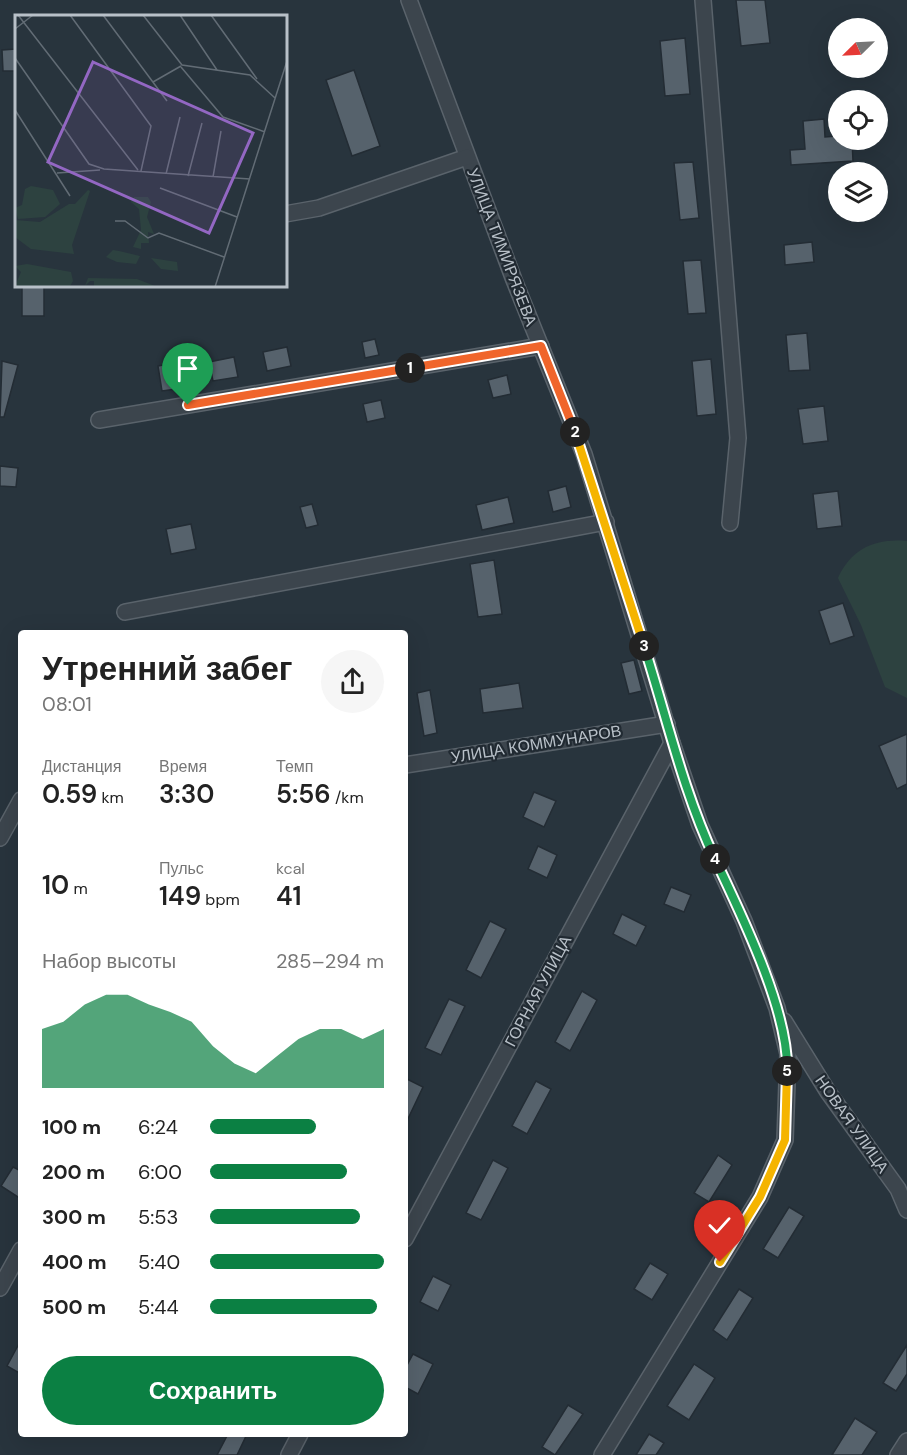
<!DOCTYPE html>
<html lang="ru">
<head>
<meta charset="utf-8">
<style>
	:root { --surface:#fff; --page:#f6f6f6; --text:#222; --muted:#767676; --accent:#0b8043 }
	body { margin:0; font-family:"DM Sans",sans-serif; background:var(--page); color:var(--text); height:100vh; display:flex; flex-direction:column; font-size:22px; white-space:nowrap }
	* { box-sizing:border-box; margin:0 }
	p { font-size:20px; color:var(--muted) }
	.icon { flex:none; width:33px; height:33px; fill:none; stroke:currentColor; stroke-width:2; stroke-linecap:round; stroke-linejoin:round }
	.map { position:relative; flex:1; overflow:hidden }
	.sheet { position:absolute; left:18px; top:630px; width:390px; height:807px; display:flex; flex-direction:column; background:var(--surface); border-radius:6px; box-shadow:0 6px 24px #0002 }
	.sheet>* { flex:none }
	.needle { width:39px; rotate:246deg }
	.controls { position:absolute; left:828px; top:18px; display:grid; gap:12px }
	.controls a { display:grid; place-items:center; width:60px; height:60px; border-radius:50%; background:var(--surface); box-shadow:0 6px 24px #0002; font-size:30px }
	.pin { position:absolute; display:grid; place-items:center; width:51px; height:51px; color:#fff; margin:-62px -26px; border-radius:50% 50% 50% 0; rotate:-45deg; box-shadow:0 0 6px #0007 }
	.pin .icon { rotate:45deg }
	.km { position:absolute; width:30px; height:30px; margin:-15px; border-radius:50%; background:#222; color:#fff; font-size:16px; line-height:30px; text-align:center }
	.round { display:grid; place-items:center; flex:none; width:63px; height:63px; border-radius:32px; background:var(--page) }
	.overview { display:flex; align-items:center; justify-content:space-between; height:102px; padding:0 24px }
	h1 { font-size:33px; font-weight:600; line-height:45px }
	.metrics { display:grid; grid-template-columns:repeat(3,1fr); gap:9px; height:102px; padding:6px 24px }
	.metrics div { display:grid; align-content:center }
	.metrics b { font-size:26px; font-weight:600 }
	.metrics small { font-size:16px; font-weight:400 }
	.metrics p { font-size:16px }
	.chart { height:168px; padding:12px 24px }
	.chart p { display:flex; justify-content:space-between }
	.chart svg { width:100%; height:108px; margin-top:6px; fill:var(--accent); opacity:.7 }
	.cta { display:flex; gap:12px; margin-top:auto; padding:12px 24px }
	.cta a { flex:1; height:69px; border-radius:36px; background:var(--accent); color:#fff; font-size:24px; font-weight:600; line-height:69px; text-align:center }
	ul { padding:0 24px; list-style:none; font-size:20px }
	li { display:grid; grid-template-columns:96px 72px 1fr; align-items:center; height:45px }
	li i { height:15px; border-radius:8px; background:var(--accent) }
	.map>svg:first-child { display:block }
	.green { fill:#2d4240 }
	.building { fill:#56626c; stroke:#232c34; stroke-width:1.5 }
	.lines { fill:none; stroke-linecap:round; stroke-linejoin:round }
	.minor-casing { stroke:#5a636b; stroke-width:18 }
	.minor { stroke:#3c454d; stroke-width:15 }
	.split-1-casing { stroke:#fff; stroke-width:12 }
	.split-2-casing { stroke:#fff; stroke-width:12 }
	.split-3-casing { stroke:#fff; stroke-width:12 }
	.split-4-casing { stroke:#fff; stroke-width:12 }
	.split-5-casing { stroke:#fff; stroke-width:12 }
	.split-6-casing { stroke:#fff; stroke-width:12 }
	.split-1 { stroke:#f0652b; stroke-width:8 }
	.split-2 { stroke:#f0652b; stroke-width:8 }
	.split-3 { stroke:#f5b400; stroke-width:8 }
	.split-4 { stroke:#22a559; stroke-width:8 }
	.split-5 { stroke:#22a559; stroke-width:8 }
	.split-6 { stroke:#f5b400; stroke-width:8 }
	.labels { text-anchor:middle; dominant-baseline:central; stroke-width:4.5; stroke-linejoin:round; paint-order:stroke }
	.street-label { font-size:16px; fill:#b8c0c8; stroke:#212a32 }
	.inset-road { fill:none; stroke:#626c75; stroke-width:1.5 }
	.view { fill:#9367c3; fill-opacity:0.15; stroke:#9367c3; stroke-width:3 }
	.inset-edge { fill:none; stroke:#b8c0c8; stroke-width:3 }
</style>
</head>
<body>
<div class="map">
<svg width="907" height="1455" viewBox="0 0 907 1455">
	<rect width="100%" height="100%" fill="#28343d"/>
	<path class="green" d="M907,541V698L885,687L861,625L838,578C851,549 875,538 907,541Z"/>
	<g class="building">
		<path d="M736,0H765L770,43L741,46Z"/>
		<path d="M685,38L690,94L665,96L660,41Z"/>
		<path d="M16,49V71H3L2,50Z"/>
		<path d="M354,70L380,146L352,156L326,80Z"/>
		<path d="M824,119L825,137L838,136V140H852L853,161L791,165L790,150L805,149L803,121Z"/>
		<path d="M693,162L699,218L680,220L674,163Z"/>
		<path d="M812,242L814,262L785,265L784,245Z"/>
		<path d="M701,260L706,313L688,314L683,261Z"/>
		<path d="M22,285L44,286V316H22Z"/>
		<path d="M807,333L810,370L789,371L786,335Z"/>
		<path d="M375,339L379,355L365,358L362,342Z"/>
		<path d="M287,347L291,366L267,371L263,352Z"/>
		<path d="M234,357L238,377L213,381L209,362Z"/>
		<path d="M711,359L716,414L697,416L692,361Z"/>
		<path d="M2,361L18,365L4,417H0Z"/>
		<path d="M178,362L183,388L162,391L158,366Z"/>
		<path d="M507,375L511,394L493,398L488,380Z"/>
		<path d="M381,400L385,418L367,422L363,404Z"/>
		<path d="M824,406L828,441L803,444L798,409Z"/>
		<path d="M0,466L18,468L16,487L0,486Z"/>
		<path d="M566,486L571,507L553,512L548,491Z"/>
		<path d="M838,491L842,526L817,529L813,494Z"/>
		<path d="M508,497L514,523L482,530L476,505Z"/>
		<path d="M312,504L318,525L306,528L300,507Z"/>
		<path d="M191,524L196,549L171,554L166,529Z"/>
		<path d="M494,560L502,614L478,617L470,564Z"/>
		<path d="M843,603L854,636L830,644L819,611Z"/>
		<path d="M634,660L642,691L629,694L621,663Z"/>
		<path d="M519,683L523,708L483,713L480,689Z"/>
		<path d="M430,690L437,733L424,736L417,693Z"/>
		<path d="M907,734V784L897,789L879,746Z"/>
		<path d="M534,792L556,801L544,827L523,817Z"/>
		<path d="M538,846L557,855L547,878L528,869Z"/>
		<path d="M671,887L691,895L684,912L664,904Z"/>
		<path d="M622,914L646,926L636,946L613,934Z"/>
		<path d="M490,921L506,929L481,978L466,970Z"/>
		<path d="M582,991L597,1000L570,1051L555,1042Z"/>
		<path d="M449,999L465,1006L441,1055L425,1048Z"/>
		<path d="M405,1078L423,1087L405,1125Z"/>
		<path d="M536,1081L551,1089L527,1134L512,1126Z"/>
		<path d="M718,1155L732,1165L709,1202L694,1193Z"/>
		<path d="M493,1160L508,1168L481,1220L466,1213Z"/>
		<path d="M13,1167L21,1171V1199L1,1186Z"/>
		<path d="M789,1207L804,1216L778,1258L763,1249Z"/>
		<path d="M650,1263L668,1274L652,1300L634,1289Z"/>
		<path d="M433,1276L451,1285L438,1311L420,1302Z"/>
		<path d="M739,1289L753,1298L727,1340L713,1330Z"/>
		<path d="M21,1340V1374L7,1366Z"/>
		<path d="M907,1345V1374L896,1391L883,1383Z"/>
		<path d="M413,1354L433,1364L418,1394L405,1387V1369Z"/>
		<path d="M694,1364L715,1378L689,1420L667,1406Z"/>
		<path d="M568,1405L583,1414L555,1455L542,1447Z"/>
		<path d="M855,1418L877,1432L862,1455H832Z"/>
		<path d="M228,1434H247L237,1455H217Z"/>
		<path d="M649,1434L664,1443L656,1455H636Z"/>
	</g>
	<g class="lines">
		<defs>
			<g id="minor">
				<path d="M409,0L514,280L584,454L672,743L700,825L744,921L777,1008L788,1054L785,1140L760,1197L602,1455"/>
				<path d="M703,0L738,438L730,523"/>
				<path d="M285,214L319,208L467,157"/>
				<path d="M99,420L541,346"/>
				<path d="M125,612L606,522"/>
				<path d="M405,765L667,724"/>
				<path d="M0,838L21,800"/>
				<path d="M784,1021L828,1092L898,1189L907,1210"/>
				<path d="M405,1239L672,743"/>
				<path d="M0,1288L21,1250"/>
				<path d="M289,1455L300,1434"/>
				<path d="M898,1455L907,1441"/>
			</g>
		</defs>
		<use href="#minor" class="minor-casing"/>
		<use href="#minor" class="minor"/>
	</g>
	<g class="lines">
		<defs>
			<path id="split-1" d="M188,405L410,368"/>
			<path id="split-2" d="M410,368L541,346L575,432"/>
			<path id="split-3" d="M575,432L644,646"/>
			<path id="split-4" d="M644,646C667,718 683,791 715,859"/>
			<path id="split-5" d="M715,859C741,914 789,1011 787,1071"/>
			<path id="split-6" d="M720,1262L760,1197L785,1140L787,1071"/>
		</defs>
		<use href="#split-1" class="split-1-casing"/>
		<use href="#split-2" class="split-2-casing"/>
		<use href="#split-3" class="split-3-casing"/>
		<use href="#split-4" class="split-4-casing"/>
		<use href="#split-5" class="split-5-casing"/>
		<use href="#split-6" class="split-6-casing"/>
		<use href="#split-1" class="split-1"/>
		<use href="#split-2" class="split-2"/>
		<use href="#split-3" class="split-3"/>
		<use href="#split-4" class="split-4"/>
		<use href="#split-5" class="split-5"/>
		<use href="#split-6" class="split-6"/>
	</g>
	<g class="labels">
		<g class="street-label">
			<text transform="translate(502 247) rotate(69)">УЛИЦА ТИМИРЯЗЕВА</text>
			<text transform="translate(536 744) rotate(-9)">УЛИЦА КОММУНАРОВ</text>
			<text transform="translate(538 991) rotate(-62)">ГОРНАЯ УЛИЦА</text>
			<text transform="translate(852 1124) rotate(55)">НОВАЯ УЛИЦА</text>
		</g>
	</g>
	<g transform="translate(15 15)">
		<rect width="272" height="272" fill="#28343d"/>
		<path d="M16,171L38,175L45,189L30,202L3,204L0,193L7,190L10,174ZM73,175L75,176L57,230L59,239L16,234L0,222V205L25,207L54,189H60ZM119,182H133L136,187L132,202L139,219L133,217L134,228H126V234L118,232L126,215L124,194L116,187ZM98,235L104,236L125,241L121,249L102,247L91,242ZM136,243L162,247L163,256L146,254ZM12,249L56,257L58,266L55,271H0L6,257L0,251ZM73,263L122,264L140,271H79V266H75L70,271Z" fill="#2d4240"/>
		<path class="inset-road" d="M3,0L123,155M55,0L136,111L126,156M88,0L152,86M128,0L167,50L235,60L260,83M165,0L202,55M196,0L242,64M0,14L18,0M0,43L74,149L89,154L235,164M166,52L208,102L250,117M138,67L166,51M0,95L55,181M42,158L85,155M151,159L165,102M173,161L187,108M198,162L206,116M145,173L222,202M100,206H110L133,223L144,218L209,242M200,272L272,46"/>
		<path class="view" d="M78,47L238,118L194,218L33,147Z"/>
		<rect width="272" height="272" class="inset-edge"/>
	</g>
</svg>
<div class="controls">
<a><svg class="needle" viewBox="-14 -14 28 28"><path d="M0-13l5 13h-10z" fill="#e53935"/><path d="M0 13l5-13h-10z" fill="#767676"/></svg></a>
<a><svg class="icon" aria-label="locate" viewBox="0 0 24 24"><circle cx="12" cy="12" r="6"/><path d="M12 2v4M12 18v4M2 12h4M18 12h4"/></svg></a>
<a><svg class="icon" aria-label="layers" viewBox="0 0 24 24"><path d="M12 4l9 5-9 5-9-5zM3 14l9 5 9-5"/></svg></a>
</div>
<div class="pin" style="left:188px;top:405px;background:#1e9e55"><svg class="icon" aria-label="arrive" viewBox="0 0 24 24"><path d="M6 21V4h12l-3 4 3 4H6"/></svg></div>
<div class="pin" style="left:720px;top:1262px;background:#d93025"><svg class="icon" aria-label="check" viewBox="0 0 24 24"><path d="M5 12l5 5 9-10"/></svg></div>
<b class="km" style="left:410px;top:368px">1</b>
<b class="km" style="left:575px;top:432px">2</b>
<b class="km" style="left:644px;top:646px">3</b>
<b class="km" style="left:715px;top:859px">4</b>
<b class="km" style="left:787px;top:1071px">5</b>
<section class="sheet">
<div class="overview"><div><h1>Утренний забег</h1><p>08:01</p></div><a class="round"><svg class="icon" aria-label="share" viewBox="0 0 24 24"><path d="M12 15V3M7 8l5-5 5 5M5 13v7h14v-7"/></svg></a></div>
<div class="metrics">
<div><p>Дистанция</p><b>0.59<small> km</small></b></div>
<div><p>Время</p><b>3:30</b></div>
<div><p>Темп</p><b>5:56<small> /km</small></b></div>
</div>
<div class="metrics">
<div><b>10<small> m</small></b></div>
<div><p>Пульс</p><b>149<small> bpm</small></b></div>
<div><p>kcal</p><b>41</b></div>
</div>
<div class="chart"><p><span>Набор высоты</span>285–294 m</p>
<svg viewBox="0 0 160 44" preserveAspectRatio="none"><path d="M0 44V20L10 17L20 10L30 6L40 6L50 10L60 13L70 17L80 27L90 34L100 38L110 31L120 24L130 20L140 20L150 24L160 20V44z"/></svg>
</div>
<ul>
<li><b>100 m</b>6:24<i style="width:61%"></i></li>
<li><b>200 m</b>6:00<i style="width:79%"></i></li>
<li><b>300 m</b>5:53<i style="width:86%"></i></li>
<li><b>400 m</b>5:40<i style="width:100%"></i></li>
<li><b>500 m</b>5:44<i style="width:96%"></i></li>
</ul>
<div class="cta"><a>Сохранить</a></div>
</section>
</div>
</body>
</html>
